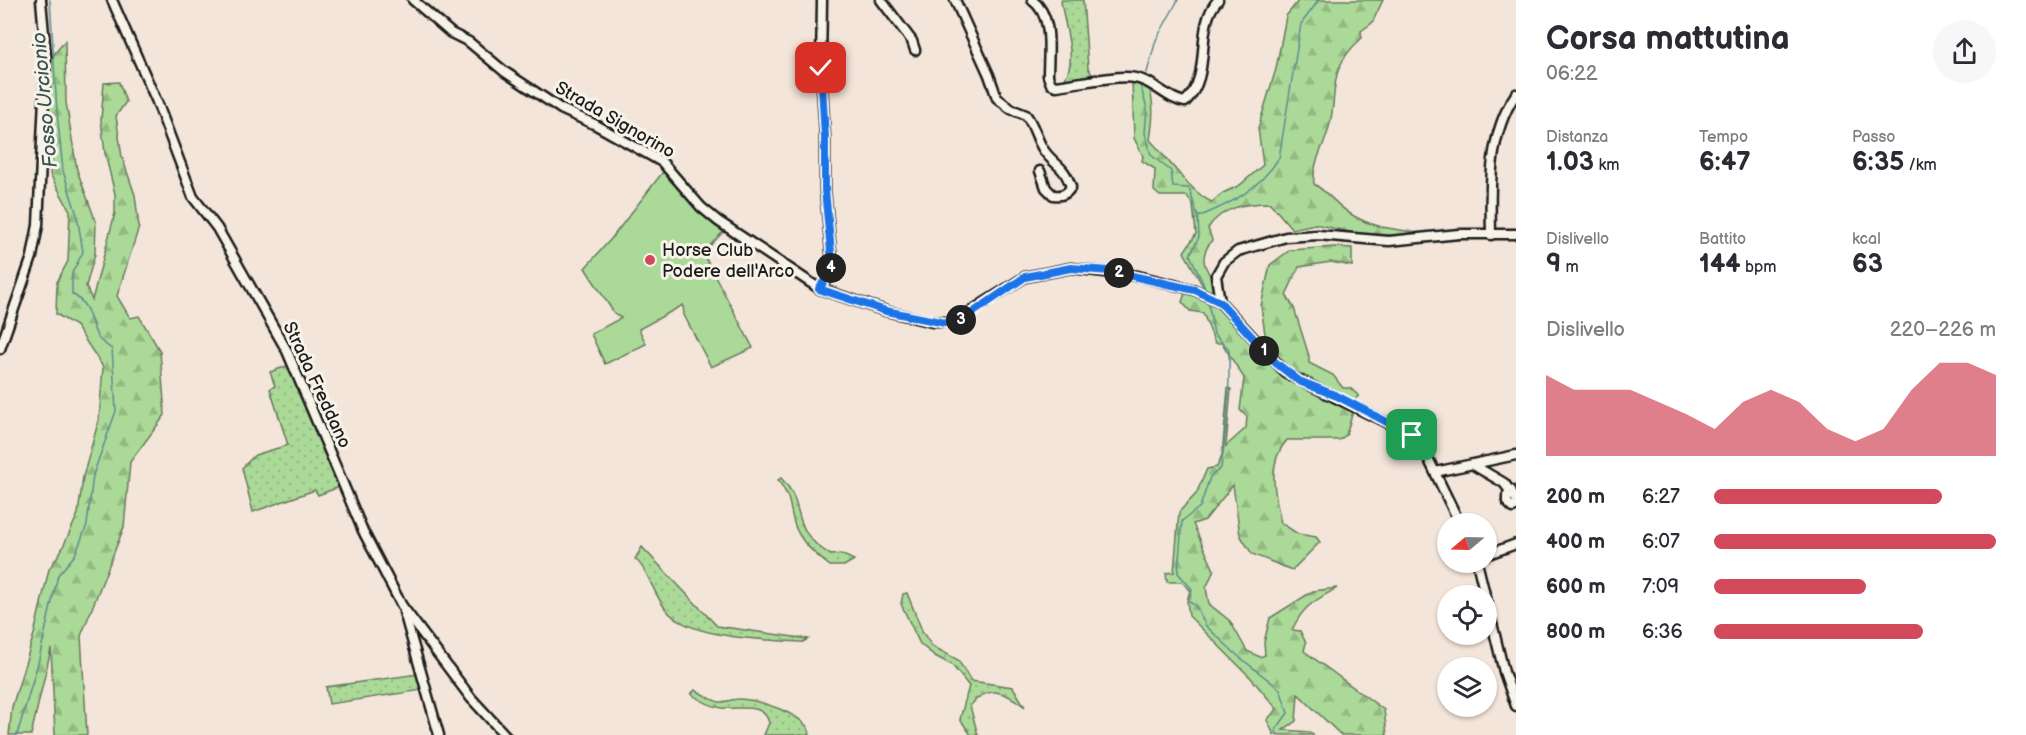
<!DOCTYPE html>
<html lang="it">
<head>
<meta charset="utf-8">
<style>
	:root { --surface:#fff; --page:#f7f7f7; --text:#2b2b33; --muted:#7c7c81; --accent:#d1495b }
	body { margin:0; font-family:"Balsamiq Sans",sans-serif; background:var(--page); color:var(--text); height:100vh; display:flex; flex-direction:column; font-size:22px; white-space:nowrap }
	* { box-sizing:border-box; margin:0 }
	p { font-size:20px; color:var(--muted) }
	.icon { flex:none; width:33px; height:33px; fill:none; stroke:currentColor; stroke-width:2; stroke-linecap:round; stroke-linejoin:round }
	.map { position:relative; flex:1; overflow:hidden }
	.details { display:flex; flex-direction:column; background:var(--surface); width:510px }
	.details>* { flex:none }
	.needle { width:39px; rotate:251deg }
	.tools { position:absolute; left:1437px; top:513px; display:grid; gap:12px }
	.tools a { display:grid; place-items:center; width:60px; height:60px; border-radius:50%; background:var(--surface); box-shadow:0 2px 4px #0004; font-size:30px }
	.pin { position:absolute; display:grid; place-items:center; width:51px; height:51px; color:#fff; margin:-26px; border-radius:12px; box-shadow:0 3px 9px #0006 }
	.km { position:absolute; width:30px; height:30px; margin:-15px; border-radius:50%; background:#222; color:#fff; font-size:16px; line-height:30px; text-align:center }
	.round { display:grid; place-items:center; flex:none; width:63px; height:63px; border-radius:32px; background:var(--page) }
	.summary { display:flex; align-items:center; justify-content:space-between; height:102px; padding:0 30px }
	h1 { font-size:33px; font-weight:800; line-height:45px }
	.stats { display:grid; grid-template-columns:repeat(3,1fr); gap:9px; height:102px; padding:6px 30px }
	.stats div { display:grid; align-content:center }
	.stats b { font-size:26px; font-weight:800 }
	.stats small { font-size:16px; font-weight:400 }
	.stats p { font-size:16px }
	.chart { height:168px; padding:12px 30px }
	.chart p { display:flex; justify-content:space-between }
	.chart svg { width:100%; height:108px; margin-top:6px; fill:var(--accent); opacity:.7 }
	ul { padding:0 30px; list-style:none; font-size:20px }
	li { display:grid; grid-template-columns:96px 72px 1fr; align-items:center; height:45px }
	li i { height:15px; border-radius:8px; background:var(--accent) }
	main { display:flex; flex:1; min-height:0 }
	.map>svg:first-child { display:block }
	.grass { fill:url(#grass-dots); stroke:#647a5a; stroke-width:1.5 }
	.forest { fill:url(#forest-firs); stroke:#647a5a; stroke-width:1.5 }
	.pitch { fill:#abd998; stroke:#647a5a; stroke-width:1.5 }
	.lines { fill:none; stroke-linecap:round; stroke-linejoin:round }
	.stream { stroke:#5a8b8f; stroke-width:1.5 }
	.minor-casing { stroke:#1c1c1c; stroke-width:13 }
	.minor { stroke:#f7f3e8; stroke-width:8 }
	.route-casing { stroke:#fff; stroke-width:12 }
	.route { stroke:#1a73e8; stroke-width:8 }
	.poi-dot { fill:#d1495b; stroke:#f7f3e8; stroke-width:2 }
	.labels { text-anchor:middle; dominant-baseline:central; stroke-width:6; stroke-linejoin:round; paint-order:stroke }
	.street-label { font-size:18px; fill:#1c1c1c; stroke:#f7f3e8 }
	.poi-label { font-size:18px; fill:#1c1c1c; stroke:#f7f3e8; text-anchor:start }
	.water-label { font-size:20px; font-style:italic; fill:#3b5456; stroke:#f7f3e8 }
</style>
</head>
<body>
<main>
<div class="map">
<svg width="1516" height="735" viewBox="0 0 1516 735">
	<defs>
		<pattern id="grass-dots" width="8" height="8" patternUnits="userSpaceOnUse" patternTransform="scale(1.5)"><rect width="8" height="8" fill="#abd998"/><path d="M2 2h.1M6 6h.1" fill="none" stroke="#93ba82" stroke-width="1.8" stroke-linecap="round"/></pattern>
		<pattern id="forest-firs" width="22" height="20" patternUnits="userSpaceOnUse" patternTransform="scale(1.5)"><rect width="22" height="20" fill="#abd998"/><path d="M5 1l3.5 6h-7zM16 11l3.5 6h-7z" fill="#93ba82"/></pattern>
	</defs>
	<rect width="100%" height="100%" fill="#f4e5da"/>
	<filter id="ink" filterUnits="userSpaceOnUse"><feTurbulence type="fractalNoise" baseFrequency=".0167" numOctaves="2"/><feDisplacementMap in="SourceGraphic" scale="12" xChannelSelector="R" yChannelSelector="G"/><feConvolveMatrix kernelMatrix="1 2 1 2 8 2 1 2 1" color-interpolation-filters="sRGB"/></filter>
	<g filter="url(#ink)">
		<g class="grass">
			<path d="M1061,0H1083L1088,68L1095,79L1061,83C1081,65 1063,24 1061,0Z"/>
			<path d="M290,365L339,487L318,495L315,490L253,512L242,468L255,455L288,445L270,389L275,386L270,372Z"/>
			<path d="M781,478C808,505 787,529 831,555L841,554L854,560L844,566H830C816,555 799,541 794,523C788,502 792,500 778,480Z"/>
			<path d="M642,547L717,626L808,639L803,642C768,640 694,639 669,613C654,598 649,570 635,559Z"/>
			<path d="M907,593L923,633L932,646L958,660L971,681L1013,687L1025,707C1005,691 988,684 970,706L978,735H971L960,719L969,686L952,665L935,656L920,644L901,604L903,594Z"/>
			<path d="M418,674L423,690L329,704L326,687Z"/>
			<path d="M695,690C702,693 712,701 720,702C726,702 733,699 739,699C757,699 809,715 810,735H764L769,723C764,701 738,710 722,708C710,706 701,701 691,694Z"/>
		</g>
		<g class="forest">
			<path d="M1299,0H1383L1372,23L1361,31L1362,38C1324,71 1340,93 1328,131C1322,150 1312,165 1314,184C1329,193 1339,208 1354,216C1372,227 1393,229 1413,232V236L1363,235L1315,224L1292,229L1270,203C1246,203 1222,207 1208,228L1212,240C1191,267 1218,273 1216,297L1205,290L1184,252L1196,234L1193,205L1187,196H1160L1154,191L1155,169L1142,161L1143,156L1134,138L1132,79L1148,84C1155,103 1153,120 1150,140C1165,155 1193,195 1212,202L1223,193L1240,185L1263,165L1258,128L1276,69L1286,16Z"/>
			<path d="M65,41L66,102L77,170L96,222L95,254L86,286L92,300L115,213V194L105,153L101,120L104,83L119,82L126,102L116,116L122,157L135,195L139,227L117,296L130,318L139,316L160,351L165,415L130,462L124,527L81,636L87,735H55L51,649L31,735H9L12,707L34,634L49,569L61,551L78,514L83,477L99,419L103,367L76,326L56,314L57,282L68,261L70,211L50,174L53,152L47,141L50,59Z"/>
			<path d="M1335,247L1352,248V266L1331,262L1299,267L1286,295L1294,308L1309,356V363L1333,375L1343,388H1350L1359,396L1352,401L1279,365L1266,341L1261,306L1270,265L1290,250Z"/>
			<path d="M1196,292L1215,301L1280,370L1354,408L1346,435L1339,440H1287C1266,464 1275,494 1281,523L1298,534L1316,537L1320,542L1292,570L1252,554L1240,535L1233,485L1205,520L1193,524L1214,570L1206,588L1209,604L1230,621L1247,651L1260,657L1265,655L1264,642L1270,618L1313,591L1337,588C1314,601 1303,606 1292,630L1300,631L1306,643L1304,651L1384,710L1387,735H1341L1298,694L1296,721L1283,730L1310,732L1313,735H1274L1267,720L1277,709L1251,678L1189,616L1187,601L1190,590L1182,582H1167L1166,573L1174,572L1179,512L1196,494L1207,469L1217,467L1222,455L1228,388L1231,389L1226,446L1246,428L1247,417L1240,410L1244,378L1222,343H1215L1203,313L1190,311L1182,302L1185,293Z"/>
		</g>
		<path class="pitch" d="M666,168L699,210L724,231L703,253L753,348L711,367L684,315L683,305L639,329L646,344L605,364L591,334L621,318L614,313L585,268L611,239Z"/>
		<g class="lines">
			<g class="stream">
				<path d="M1146,76L1156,40L1178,0"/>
				<path d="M1140,85L1147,108L1145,133L1151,155L1171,171L1173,187L1189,188L1198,217"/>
				<path d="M1207,292L1190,255L1199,237L1198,217C1233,203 1259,189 1279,158L1301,24L1319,0"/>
				<path d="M1208,301L1214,334L1229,349C1230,389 1227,428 1221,468L1210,477L1200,507L1182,521L1178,573L1192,589L1189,601L1196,607L1206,626L1238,656L1280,689L1288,713L1275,731L1279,735"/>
				<path d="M17,735L38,663L58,575L75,555L87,525L93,475L116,411L112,349C107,345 99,341 97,336C89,320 90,304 72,294V273L83,252L77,215L63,171L57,112L50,0"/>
			</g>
			<defs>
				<g id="minor">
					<path d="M112,0L157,102L193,197L217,228L287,351L363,531L402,606L471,698L505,735"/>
					<path d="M413,0L451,33L469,42L505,72L561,109L596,125L662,162L701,207L718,221L820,289L886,311L932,322H954L1025,277L1071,268L1138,276L1195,290L1220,302L1287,374L1412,435L1427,456L1460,524"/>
					<path d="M881,0L912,41L915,50"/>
					<path d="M955,0L989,75L997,98L1011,109L1026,115C1034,125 1036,138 1043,149C1054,166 1064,164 1071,187C1066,195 1061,196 1053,195L1046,188L1040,171"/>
					<path d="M1032,0C1054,16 1048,51 1048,76L1051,84L1056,86C1074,84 1119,74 1135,78C1154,81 1166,99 1185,102C1214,74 1193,28 1218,0"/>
					<path d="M1491,235C1490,188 1488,134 1516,94"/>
					<path d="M820,289L829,275L832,262L825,190V137L821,68L822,0"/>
					<path d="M1220,302L1216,276L1224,262L1238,251L1286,237L1318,235L1389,241L1459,234H1516"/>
					<path d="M0,349L32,257L38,225L46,56L41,0"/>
					<path d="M1475,466L1504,483L1516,499"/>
					<path d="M1435,472L1516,455"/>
					<path d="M1511,490L1507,496V502L1513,508L1516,505"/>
					<path d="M1486,555L1516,544"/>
					<path d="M1477,562L1504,672L1516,706"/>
					<path d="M404,612L439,735"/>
				</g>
			</defs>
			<use href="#minor" class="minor-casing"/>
			<use href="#minor" class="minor"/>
		</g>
	</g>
	<g class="lines" filter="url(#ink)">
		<defs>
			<path id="route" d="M821,68L825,137V190L832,262L828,275L819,289L886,311L945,323L962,320L1025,277L1071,268L1110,271L1195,290L1220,302L1276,363L1299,381L1337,396L1412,435"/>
		</defs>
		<use href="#route" class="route-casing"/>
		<use href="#route" class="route"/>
	</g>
	<circle class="poi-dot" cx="650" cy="260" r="6"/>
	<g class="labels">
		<g class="street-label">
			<text transform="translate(615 120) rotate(30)">Strada Signorino</text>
			<text transform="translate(317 385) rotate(65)">Strada Freddano</text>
		</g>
		<g class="poi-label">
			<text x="662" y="250">Horse Club<tspan x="662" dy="21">Podere dell'Arco</tspan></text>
		</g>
		<g class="water-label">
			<text transform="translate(45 100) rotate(-95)">Fosso Urcionio</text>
		</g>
	</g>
</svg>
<div class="tools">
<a><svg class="needle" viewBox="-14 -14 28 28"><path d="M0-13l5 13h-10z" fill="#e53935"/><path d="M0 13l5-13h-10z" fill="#7c7c81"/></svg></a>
<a><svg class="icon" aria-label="locate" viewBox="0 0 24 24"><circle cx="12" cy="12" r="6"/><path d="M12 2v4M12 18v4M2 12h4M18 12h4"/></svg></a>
<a><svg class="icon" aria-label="layers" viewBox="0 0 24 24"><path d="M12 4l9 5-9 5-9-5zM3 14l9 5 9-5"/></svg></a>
</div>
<div class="pin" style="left:1412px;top:435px;background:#1e9e55"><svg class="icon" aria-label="arrive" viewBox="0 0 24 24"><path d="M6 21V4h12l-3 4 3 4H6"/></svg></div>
<div class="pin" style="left:821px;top:68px;background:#d93025"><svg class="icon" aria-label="check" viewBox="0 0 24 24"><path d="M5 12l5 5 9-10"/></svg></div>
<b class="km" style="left:1264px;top:351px">1</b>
<b class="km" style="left:1119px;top:273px">2</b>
<b class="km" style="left:961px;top:320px">3</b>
<b class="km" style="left:831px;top:268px">4</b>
</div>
<section class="details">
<div class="summary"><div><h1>Corsa mattutina</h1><p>06:22</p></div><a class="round"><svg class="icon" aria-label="share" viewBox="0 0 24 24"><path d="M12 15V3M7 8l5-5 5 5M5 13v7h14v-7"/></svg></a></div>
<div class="stats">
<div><p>Distanza</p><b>1.03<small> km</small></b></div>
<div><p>Tempo</p><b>6:47</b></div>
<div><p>Passo</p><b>6:35<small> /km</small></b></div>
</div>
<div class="stats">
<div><p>Dislivello</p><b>9<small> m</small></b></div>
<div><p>Battito</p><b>144<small> bpm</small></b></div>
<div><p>kcal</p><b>63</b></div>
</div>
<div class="chart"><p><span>Dislivello</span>220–226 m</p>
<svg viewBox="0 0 160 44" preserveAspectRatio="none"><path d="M0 44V11L10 17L20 17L30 17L40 22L50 27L60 33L70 22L80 17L90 22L100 33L110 38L120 33L130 17L140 6L150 6L160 11V44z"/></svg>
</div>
<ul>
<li><b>200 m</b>6:27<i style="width:81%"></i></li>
<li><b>400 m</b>6:07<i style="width:100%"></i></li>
<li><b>600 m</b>7:09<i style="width:54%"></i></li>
<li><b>800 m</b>6:36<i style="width:74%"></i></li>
</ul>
</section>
</main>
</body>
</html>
